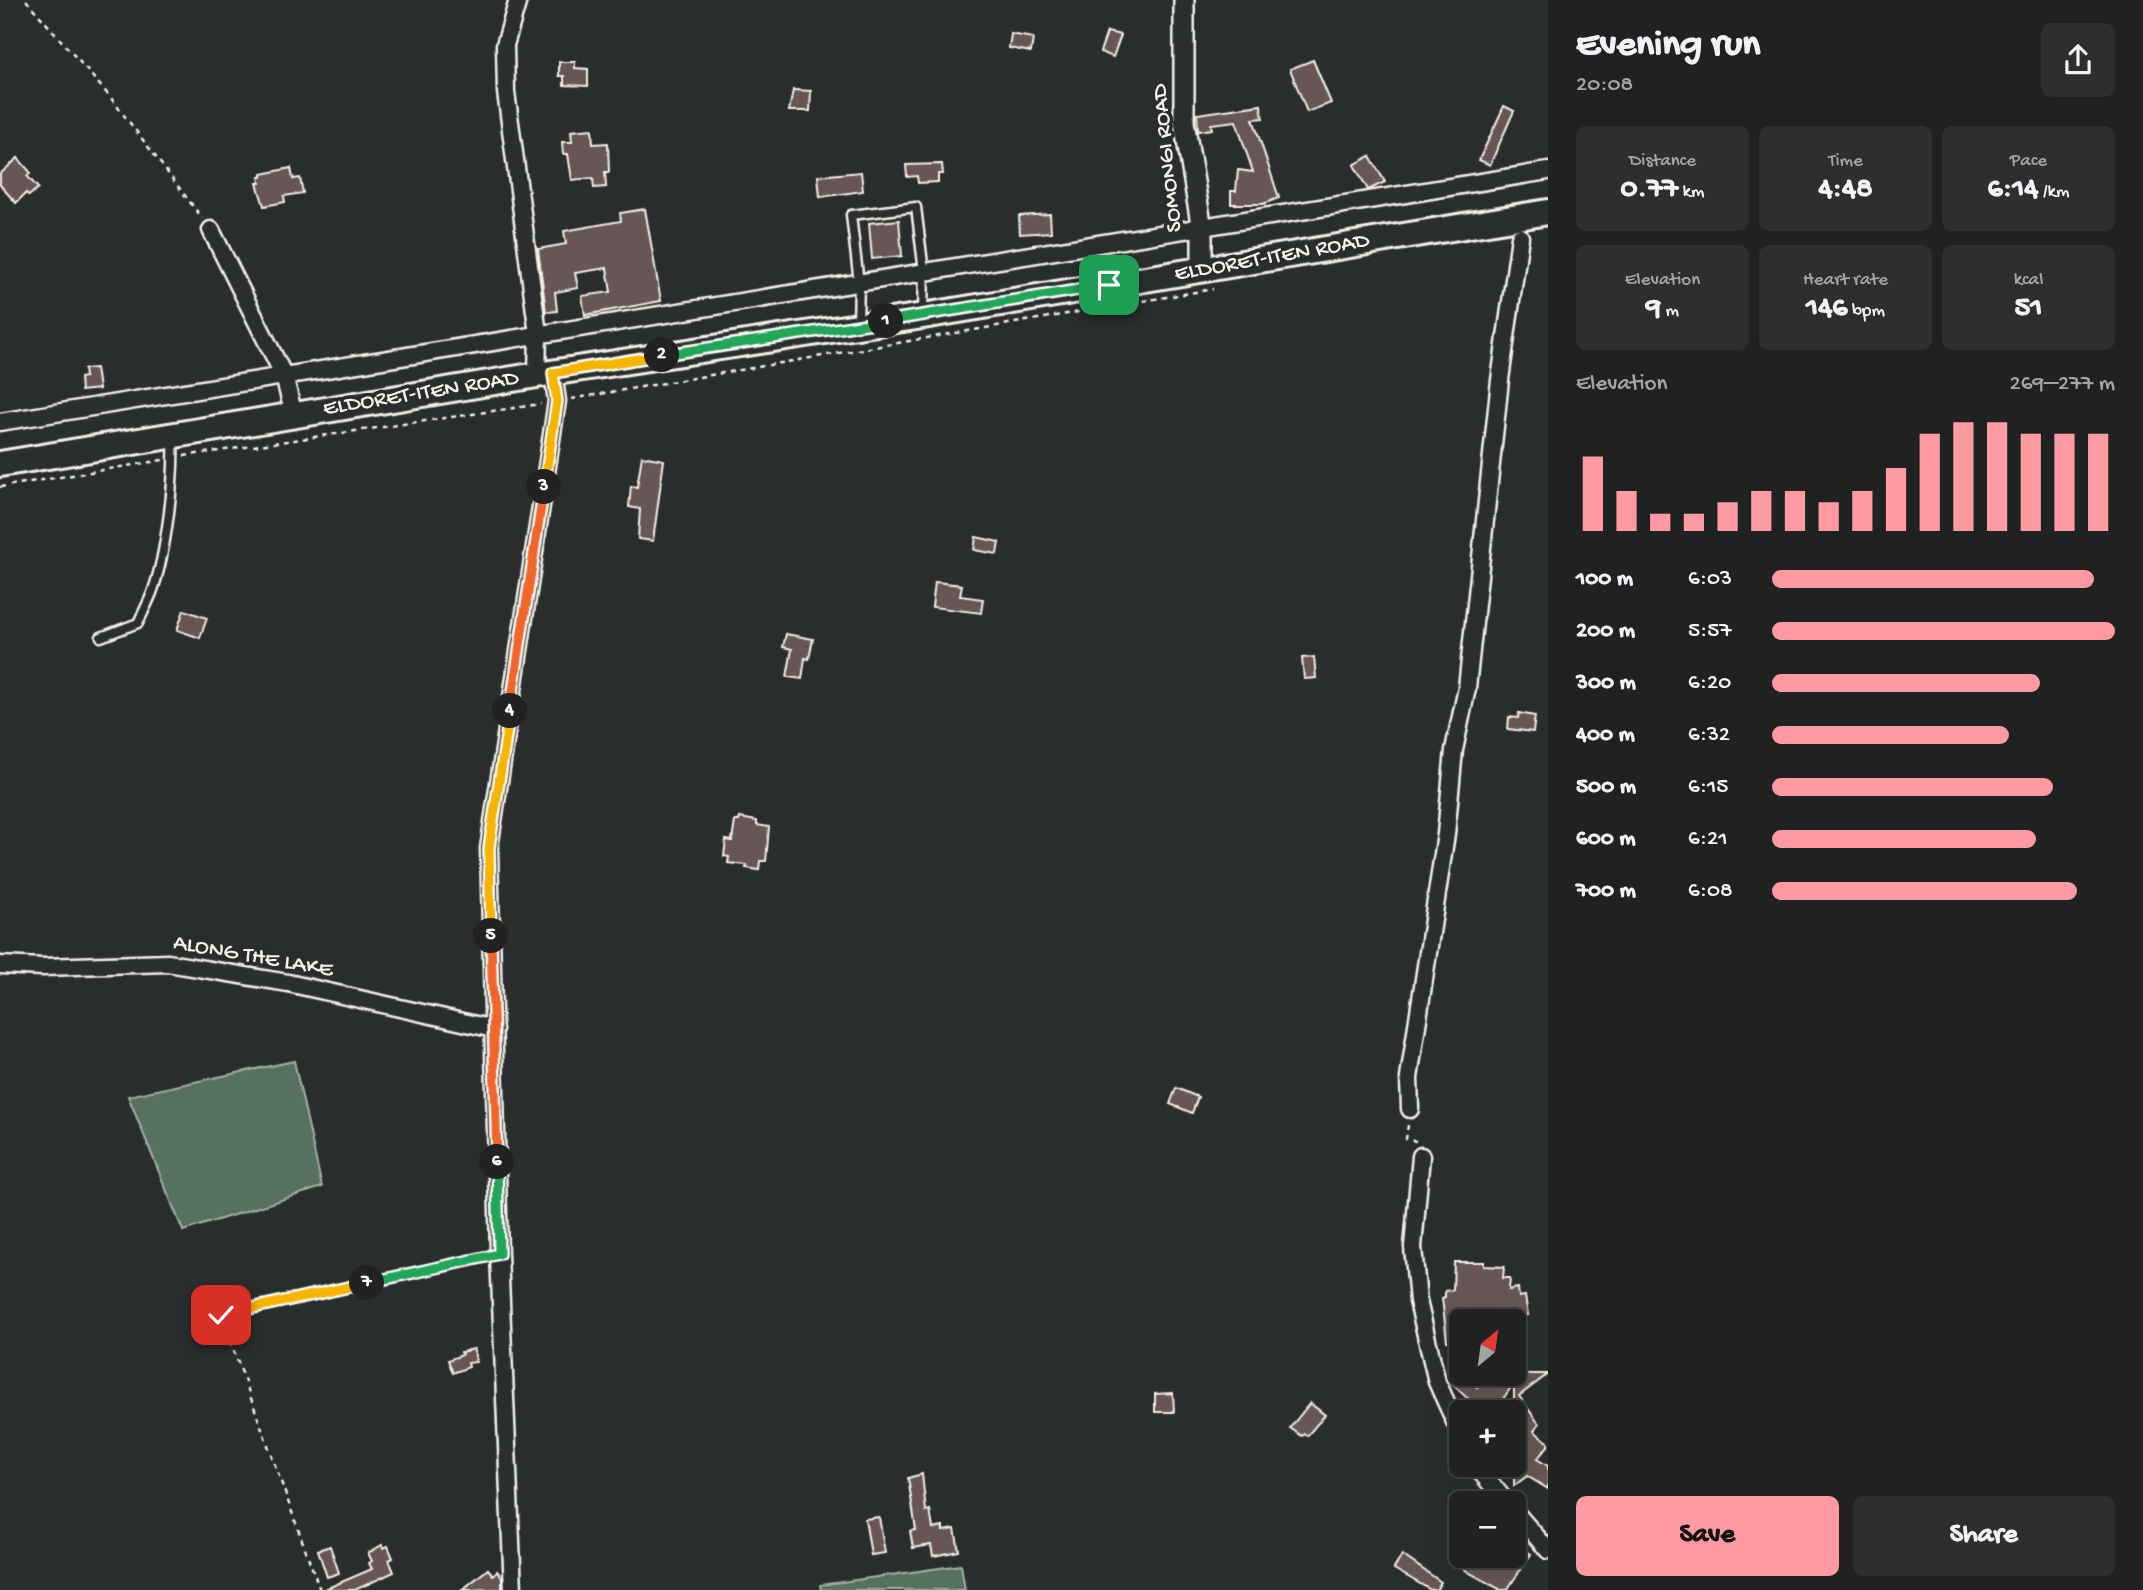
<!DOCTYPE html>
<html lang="en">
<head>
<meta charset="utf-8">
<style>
	:root { --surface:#202222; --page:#2d2f2f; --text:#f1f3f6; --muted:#a2a4a5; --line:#3d3f40; --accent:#ff9aa2 }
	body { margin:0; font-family:"Gochi Hand",sans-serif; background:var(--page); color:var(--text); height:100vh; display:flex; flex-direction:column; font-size:26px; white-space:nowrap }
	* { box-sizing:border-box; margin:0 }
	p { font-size:23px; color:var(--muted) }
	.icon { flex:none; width:38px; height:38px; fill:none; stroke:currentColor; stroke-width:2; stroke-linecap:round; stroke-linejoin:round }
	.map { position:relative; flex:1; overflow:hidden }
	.drawer { display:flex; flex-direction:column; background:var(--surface); width:595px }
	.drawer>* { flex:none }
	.needle { width:46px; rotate:29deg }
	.controls { position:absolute; left:1449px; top:1309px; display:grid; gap:14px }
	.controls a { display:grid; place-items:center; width:77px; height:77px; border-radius:10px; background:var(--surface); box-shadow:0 7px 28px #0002,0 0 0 2px var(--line); font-size:35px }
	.pin { position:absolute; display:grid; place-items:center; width:60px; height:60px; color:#fff; margin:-30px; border-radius:14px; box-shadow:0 4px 10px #0006 }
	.km { position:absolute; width:35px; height:35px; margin:-18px; border-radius:50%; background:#222; color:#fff; font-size:19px; line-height:35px; text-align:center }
	.round { display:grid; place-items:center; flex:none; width:74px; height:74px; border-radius:10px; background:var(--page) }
	.summary { display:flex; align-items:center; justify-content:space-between; height:119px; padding:0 28px }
	h1 { font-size:38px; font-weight:800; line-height:52px }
	.figures { display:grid; grid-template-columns:repeat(3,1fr); gap:10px; height:119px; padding:7px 28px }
	.figures div { display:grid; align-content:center; border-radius:10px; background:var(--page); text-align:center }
	.figures b { font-size:30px; font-weight:800 }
	.figures small { font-size:19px; font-weight:400 }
	.figures p { font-size:19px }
	.chart { height:196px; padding:14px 28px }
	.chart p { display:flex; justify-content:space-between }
	.chart svg { width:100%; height:126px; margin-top:7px; stroke:var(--accent); stroke-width:6 }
	.action { display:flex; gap:14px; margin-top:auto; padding:14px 28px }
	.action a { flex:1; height:80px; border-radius:10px; background:var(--accent); color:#111; font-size:28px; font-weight:800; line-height:80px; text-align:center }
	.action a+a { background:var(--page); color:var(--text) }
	ul { padding:0 28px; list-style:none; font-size:23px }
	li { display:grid; grid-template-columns:112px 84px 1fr; align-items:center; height:52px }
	li i { height:18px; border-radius:9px; background:var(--accent) }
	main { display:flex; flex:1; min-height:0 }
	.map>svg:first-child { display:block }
	.green { fill:#567160; stroke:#a5b1a4; stroke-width:2 }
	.building { fill:#685656; stroke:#f4f1e8; stroke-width:2 }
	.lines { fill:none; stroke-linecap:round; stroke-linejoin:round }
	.service-casing { stroke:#f4f1e8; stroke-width:13 }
	.minor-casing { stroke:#f4f1e8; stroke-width:21 }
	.tertiary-casing { stroke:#f4f1e8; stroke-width:24 }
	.primary-casing { stroke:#f4f1e8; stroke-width:30 }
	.path { stroke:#f4f1e8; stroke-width:2.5; stroke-dasharray:5 5; stroke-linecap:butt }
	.service { stroke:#2a2d2e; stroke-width:8 }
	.minor { stroke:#2a2d2e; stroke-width:16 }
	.tertiary { stroke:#2a2d2e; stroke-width:19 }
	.primary { stroke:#2a2d2e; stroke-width:24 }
	.split-1-casing { stroke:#fff; stroke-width:14 }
	.split-2-casing { stroke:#fff; stroke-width:14 }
	.split-3-casing { stroke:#fff; stroke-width:14 }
	.split-4-casing { stroke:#fff; stroke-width:14 }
	.split-5-casing { stroke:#fff; stroke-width:14 }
	.split-6-casing { stroke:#fff; stroke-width:14 }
	.split-7-casing { stroke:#fff; stroke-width:14 }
	.split-8-casing { stroke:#fff; stroke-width:14 }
	.split-1 { stroke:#22a559; stroke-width:9 }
	.split-2 { stroke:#22a559; stroke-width:9 }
	.split-3 { stroke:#f5b400; stroke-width:9 }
	.split-4 { stroke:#f0652b; stroke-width:9 }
	.split-5 { stroke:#f5b400; stroke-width:9 }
	.split-6 { stroke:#f0652b; stroke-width:9 }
	.split-7 { stroke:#22a559; stroke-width:9 }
	.split-8 { stroke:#f5b400; stroke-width:9 }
	.labels { text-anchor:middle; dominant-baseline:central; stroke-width:7; stroke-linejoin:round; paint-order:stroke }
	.street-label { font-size:23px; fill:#f4f1e8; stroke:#2a2d2e }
</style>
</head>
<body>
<main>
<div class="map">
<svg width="1548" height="1590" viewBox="0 0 1548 1590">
	<rect width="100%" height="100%" fill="#2a2d2e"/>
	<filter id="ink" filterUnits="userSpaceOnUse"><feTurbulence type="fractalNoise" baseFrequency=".0143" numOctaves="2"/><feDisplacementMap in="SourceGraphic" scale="14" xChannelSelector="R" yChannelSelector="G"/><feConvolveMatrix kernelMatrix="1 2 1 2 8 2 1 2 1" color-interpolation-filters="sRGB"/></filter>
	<g filter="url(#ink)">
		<g class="green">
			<path d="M294,1061L322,1187L183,1231L128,1096Z"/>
			<path d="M961,1565L965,1590H821L820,1585Z"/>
		</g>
		<g class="building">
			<path d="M1107,32L1121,35L1113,57L1100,52Z"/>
			<path d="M1011,34L1033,38L1031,52L1009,48Z"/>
			<path d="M1313,60L1331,103L1307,112L1290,69Z"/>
			<path d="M559,62H575V68L588,69V86L564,85V76H559Z"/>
			<path d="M793,90L811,91L810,111H789Z"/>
			<path d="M1261,105L1263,118L1253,119L1279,198L1263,204H1231V191H1236L1238,170L1253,172L1236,121L1211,124L1212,129L1198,131L1197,114Z"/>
			<path d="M1504,106L1514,111L1490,165L1479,160Z"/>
			<path d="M592,129L593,144L608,143L609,172H605L606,187L594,188L593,178L572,180L568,154H563L562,142H572L571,131Z"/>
			<path d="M1370,156L1385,182L1368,190L1354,165Z"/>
			<path d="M18,158L31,173L27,176L38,188L29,196L26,193L16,203L0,185V174Z"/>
			<path d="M942,164L943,174H938V182L918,183L917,176L907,177L906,165Z"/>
			<path d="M291,168L293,179L300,178L303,193L284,196L285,202L264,206L257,183H260L259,177H262V174Z"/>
			<path d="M861,172L863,191L820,197L818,176Z"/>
			<path d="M645,209L661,301L585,315L582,296L611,292L607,268L575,273L578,288L555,292L557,311L546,312L538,249L566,244L564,231L621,221L620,213Z"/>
			<path d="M1050,214L1051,232L1020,234L1019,216Z"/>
			<path d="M899,220L902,256L872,259L869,223Z"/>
			<path d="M96,368L99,389L81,391L80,378L85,377L84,369Z"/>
			<path d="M642,456L664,460L653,541L638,539L640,509L629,507L631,486L637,487Z"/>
			<path d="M976,537L999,542L997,554L974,550Z"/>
			<path d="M935,582L962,585L960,596L983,599L981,613L932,607Z"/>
			<path d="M184,610L207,618L200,638L177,630Z"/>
			<path d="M786,634L813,639L809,659L805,658L802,679L787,677L792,649L783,647Z"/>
			<path d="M1314,657L1316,678L1304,679L1302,658Z"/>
			<path d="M1519,713L1535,716L1533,732L1508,729L1509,717L1518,718Z"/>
			<path d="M740,818L757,821V825L769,827L766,861H760L759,870L746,868L747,865L728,863L729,857L724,856L726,840L732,841L735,821H739Z"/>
			<path d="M1176,1088L1198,1097L1192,1113L1170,1104Z"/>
			<path d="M1454,1262H1484V1266L1504,1267L1503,1278H1510L1509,1290L1518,1288L1519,1297L1525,1296L1528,1315L1503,1321L1502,1317L1482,1321H1461V1339L1447,1341L1442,1298L1445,1297V1291L1453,1290Z"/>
			<path d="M474,1349L476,1362L468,1363L469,1367L453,1373L448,1360L462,1355L461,1352Z"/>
			<path d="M1458,1370L1477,1387L1490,1374H1548L1519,1396L1539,1424L1534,1431L1548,1442V1446L1537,1459L1548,1466V1489L1527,1476L1514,1486V1383L1494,1412H1490L1466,1397L1448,1380Z"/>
			<path d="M1173,1393L1174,1412H1155V1394Z"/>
			<path d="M1310,1403L1325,1415L1307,1436L1304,1434L1302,1436L1290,1428Z"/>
			<path d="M922,1474L926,1511L930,1510L933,1529L943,1527V1531L955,1529L959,1551L933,1556L931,1545L913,1548L910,1531L916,1530L908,1478Z"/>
			<path d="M879,1517L885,1553L871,1555L865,1519Z"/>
			<path d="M1514,1542L1531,1554L1507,1590H1501L1468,1572L1449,1556H1514Z"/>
			<path d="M382,1545L383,1548L388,1546L393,1558L389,1560L394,1572L355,1590H323L372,1569L369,1563L372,1561L368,1553Z"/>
			<path d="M330,1546L339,1573L327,1577L318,1550Z"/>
			<path d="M1402,1555L1441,1582L1436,1590H1431L1394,1569Z"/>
			<path d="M488,1569L493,1575L497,1571L502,1577V1589L462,1590Z"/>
		</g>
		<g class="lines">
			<defs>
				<g id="service">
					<path d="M858,324L859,283L851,215L916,207L924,272L923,313"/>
					<path d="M101,637L138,623C143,613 148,603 152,593C166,555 175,479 173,438"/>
				</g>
				<g id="minor">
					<path d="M518,0L505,45L506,92L538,334L537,375"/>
					<path d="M211,230L284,376L294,415"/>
					<path d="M0,422L1548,171"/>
					<path d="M0,965L43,967L168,963L288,983L494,1029"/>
					<path d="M1410,1109L1409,1078L1446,834L1454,750L1467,688L1500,380L1520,237"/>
					<path d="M1421,1156L1413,1247L1418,1301L1437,1382L1461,1435"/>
					<path d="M1475,1465L1507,1503"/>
					<path d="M1514,1511L1548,1550"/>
					<path d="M513,1590L499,1254L489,848L557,401L553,373"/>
				</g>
				<path id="tertiary" d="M1184,0V122L1202,229V269"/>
				<path id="primary" d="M0,464L537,375L923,316L1548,212"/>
			</defs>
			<use href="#service" class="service-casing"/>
			<use href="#minor" class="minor-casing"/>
			<use href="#tertiary" class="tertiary-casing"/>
			<use href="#primary" class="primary-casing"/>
			<g class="path">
				<path d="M26,0L111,98L202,218"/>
				<path d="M571,399L1213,289"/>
				<path d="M184,456L541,404"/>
				<path d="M0,487L163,460"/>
				<path d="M1408,1125L1406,1139L1416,1141"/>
				<path d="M320,1590L221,1315L486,1257"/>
			</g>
			<use href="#service" class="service"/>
			<use href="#minor" class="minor"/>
			<use href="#tertiary" class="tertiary"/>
			<use href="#primary" class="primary"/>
		</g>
	</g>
	<g class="lines" filter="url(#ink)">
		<defs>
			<path id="split-1" d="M886,321L1109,285"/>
			<path id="split-2" d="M662,355L886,321"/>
			<path id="split-3" d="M544,487L557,401L553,373L662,355"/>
			<path id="split-4" d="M510,711L544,487"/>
			<path id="split-5" d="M491,936L489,848L510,711"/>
			<path id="split-6" d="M491,936L497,1162"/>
			<path id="split-7" d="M367,1283L499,1254L497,1162"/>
			<path id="split-8" d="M221,1315L367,1283"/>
		</defs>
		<use href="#split-1" class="split-1-casing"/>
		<use href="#split-2" class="split-2-casing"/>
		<use href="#split-3" class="split-3-casing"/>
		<use href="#split-4" class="split-4-casing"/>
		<use href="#split-5" class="split-5-casing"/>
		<use href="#split-6" class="split-6-casing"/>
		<use href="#split-7" class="split-7-casing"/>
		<use href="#split-8" class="split-8-casing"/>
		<use href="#split-1" class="split-1"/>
		<use href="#split-2" class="split-2"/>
		<use href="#split-3" class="split-3"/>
		<use href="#split-4" class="split-4"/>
		<use href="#split-5" class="split-5"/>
		<use href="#split-6" class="split-6"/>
		<use href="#split-7" class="split-7"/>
		<use href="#split-8" class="split-8"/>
	</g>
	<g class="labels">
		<g class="street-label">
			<text transform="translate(1168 158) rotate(-96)">SOMONGI ROAD</text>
			<text transform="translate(1272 258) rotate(-10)">ELDORET-ITEN ROAD</text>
			<text transform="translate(421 394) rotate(-9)">ELDORET-ITEN ROAD</text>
			<text transform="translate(253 957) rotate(10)">ALONG THE LAKE</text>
		</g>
	</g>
</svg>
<div class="controls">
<a><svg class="needle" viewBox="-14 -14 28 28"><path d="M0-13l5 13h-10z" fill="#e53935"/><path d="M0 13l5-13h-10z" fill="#a2a4a5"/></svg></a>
<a>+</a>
<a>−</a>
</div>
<div class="pin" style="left:1109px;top:285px;background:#1e9e55"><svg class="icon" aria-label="arrive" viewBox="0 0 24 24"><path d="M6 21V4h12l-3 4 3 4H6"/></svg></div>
<div class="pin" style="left:221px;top:1315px;background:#d93025"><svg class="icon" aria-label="check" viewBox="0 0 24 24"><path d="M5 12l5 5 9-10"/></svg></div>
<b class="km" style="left:886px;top:321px">1</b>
<b class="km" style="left:662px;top:355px">2</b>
<b class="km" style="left:544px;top:487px">3</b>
<b class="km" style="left:510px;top:711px">4</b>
<b class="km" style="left:491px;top:936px">5</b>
<b class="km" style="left:497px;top:1162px">6</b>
<b class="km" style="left:367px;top:1283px">7</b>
</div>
<section class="drawer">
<div class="summary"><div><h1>Evening run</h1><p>20:08</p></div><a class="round"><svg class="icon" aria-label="share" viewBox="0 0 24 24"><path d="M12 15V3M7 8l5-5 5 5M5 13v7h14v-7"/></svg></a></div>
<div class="figures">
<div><p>Distance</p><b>0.77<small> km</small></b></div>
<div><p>Time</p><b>4:48</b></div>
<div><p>Pace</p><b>6:14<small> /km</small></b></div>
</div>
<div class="figures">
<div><p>Elevation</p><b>9<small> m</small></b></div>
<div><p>Heart rate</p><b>146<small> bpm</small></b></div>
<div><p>kcal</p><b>51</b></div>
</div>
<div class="chart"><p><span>Elevation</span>269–277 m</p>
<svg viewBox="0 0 160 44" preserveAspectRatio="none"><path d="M5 44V18M15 44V30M25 44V38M35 44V38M45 44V34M55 44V30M65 44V30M75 44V34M85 44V30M95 44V22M105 44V10M115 44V6M125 44V6M135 44V10M145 44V10M155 44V10"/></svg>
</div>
<ul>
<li><b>100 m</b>6:03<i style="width:94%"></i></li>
<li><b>200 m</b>5:57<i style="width:100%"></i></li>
<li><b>300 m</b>6:20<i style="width:78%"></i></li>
<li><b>400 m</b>6:32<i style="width:69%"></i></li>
<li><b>500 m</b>6:15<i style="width:82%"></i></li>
<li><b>600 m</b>6:21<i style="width:77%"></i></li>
<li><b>700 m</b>6:08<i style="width:89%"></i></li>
</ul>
<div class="action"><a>Save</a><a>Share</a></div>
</section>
</main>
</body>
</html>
